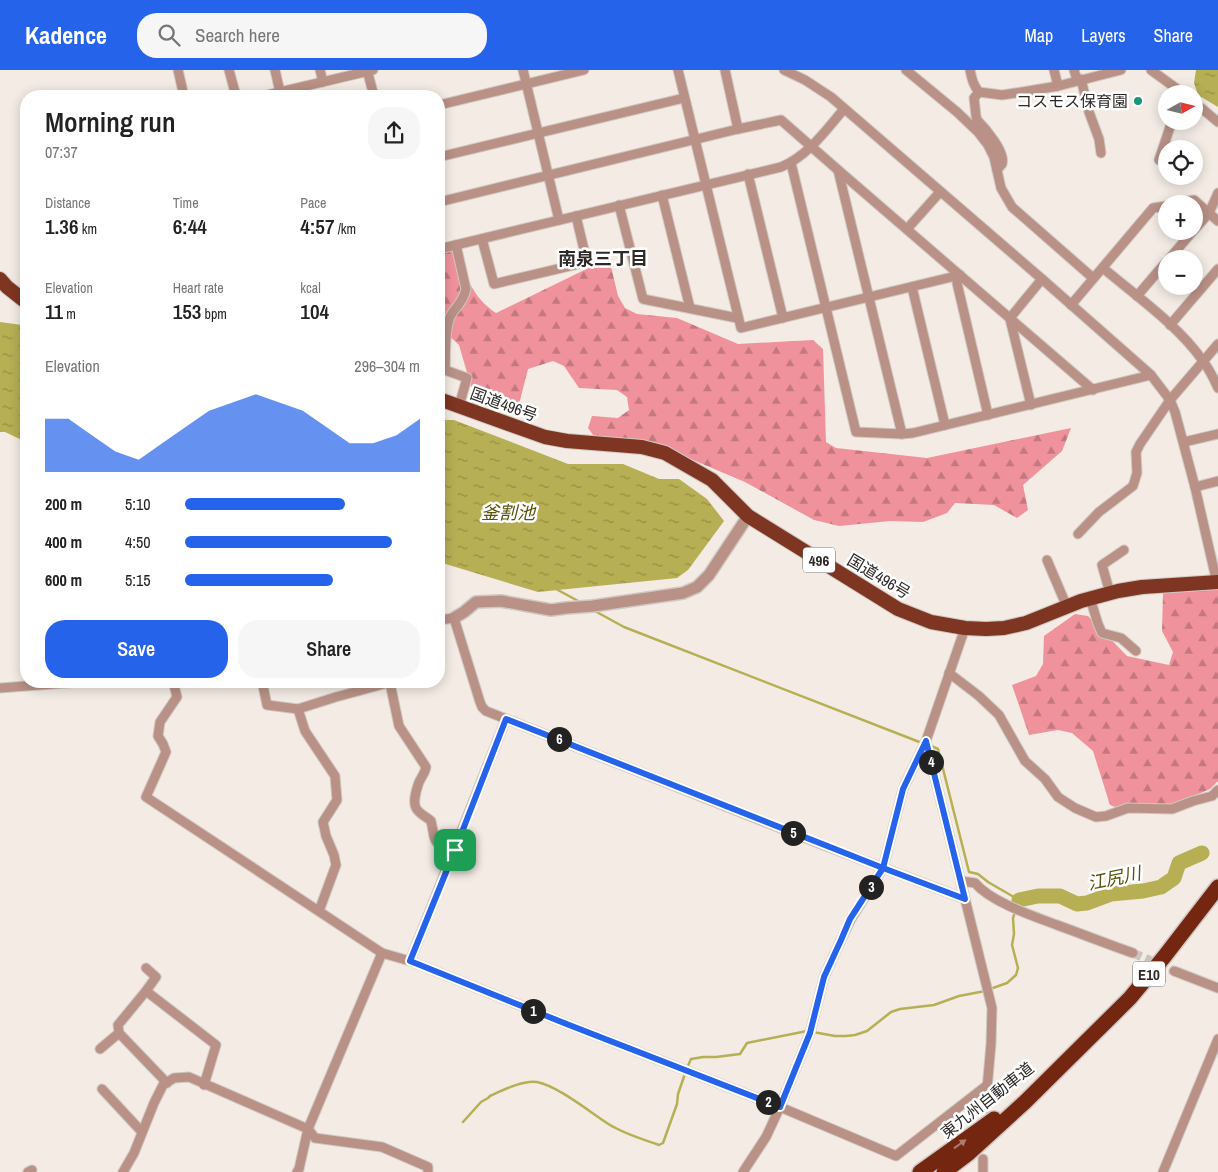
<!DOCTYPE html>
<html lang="en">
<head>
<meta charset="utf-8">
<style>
	:root { --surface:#fff; --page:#f6f6f6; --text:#222; --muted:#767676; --accent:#2563eb }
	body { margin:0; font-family:"Archivo Narrow","Noto Sans JP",sans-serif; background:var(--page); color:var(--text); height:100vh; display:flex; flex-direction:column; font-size:19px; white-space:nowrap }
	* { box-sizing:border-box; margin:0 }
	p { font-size:16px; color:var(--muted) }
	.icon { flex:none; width:28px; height:28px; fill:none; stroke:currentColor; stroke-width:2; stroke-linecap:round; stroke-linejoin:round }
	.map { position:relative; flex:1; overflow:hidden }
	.sheet { position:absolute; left:20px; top:20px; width:425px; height:598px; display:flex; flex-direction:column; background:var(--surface); border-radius:20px; box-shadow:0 2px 12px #0003 }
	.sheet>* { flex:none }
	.needle { width:32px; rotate:82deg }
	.controls { position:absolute; left:1158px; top:15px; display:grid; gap:10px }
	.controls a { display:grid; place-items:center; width:45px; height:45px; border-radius:50%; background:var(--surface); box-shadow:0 2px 12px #0003; font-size:25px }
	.pin { position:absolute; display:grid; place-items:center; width:42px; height:42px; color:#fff; margin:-21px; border-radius:10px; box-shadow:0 2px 8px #0006 }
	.km { position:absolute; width:25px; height:25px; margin:-12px; border-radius:50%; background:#222; color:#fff; font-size:14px; line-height:25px; text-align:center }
	.round { display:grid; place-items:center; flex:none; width:52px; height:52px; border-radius:20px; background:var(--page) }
	.summary { display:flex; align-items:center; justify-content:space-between; height:85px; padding:0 25px }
	h1 { font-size:28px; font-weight:600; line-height:38px }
	.metrics { display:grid; grid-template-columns:repeat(3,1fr); gap:8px; height:85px; padding:5px 25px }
	.metrics div { display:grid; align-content:center }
	.metrics b { font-size:21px; font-weight:600 }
	.metrics small { font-size:14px; font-weight:400 }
	.metrics p { font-size:14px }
	.chart { height:140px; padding:10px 25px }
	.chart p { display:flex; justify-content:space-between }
	.chart svg { width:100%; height:90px; margin-top:5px; fill:var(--accent); opacity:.7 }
	.primary-button { display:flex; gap:10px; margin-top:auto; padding:10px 25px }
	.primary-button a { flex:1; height:58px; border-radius:20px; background:var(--accent); color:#fff; font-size:20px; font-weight:600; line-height:58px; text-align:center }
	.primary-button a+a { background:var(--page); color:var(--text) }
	ul { padding:0 25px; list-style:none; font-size:16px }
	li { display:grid; grid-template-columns:80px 60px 1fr; align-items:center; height:38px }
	li i { height:12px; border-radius:6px; background:var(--accent) }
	header { display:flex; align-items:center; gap:30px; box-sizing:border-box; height:70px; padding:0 25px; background:var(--accent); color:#fff }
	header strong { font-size:24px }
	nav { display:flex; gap:28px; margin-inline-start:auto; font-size:18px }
	.search { width:350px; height:45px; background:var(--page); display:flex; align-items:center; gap:12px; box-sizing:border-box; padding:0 18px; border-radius:20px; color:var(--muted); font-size:19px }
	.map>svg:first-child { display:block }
	.forest { fill:url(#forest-firs) }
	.water { fill:url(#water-ripples) }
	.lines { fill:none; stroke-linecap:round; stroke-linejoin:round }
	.stream { stroke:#b6af54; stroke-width:2.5 }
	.river { stroke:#b6af54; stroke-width:15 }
	.minor-tunnel { stroke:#cbc4be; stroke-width:9; stroke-dasharray:9 4.5; stroke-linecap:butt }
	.minor-casing { stroke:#cfc8c2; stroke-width:11 }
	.tertiary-casing { stroke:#cfc8c2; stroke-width:14 }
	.trunk-casing { stroke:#cfc8c2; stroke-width:16 }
	.motorway-casing { stroke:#cfc8c2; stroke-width:18 }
	.minor { stroke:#b99186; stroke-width:9 }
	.tertiary { stroke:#b99186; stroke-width:11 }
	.trunk { stroke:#7e3521; stroke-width:14 }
	.motorway { stroke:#742610; stroke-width:15 }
	.oneway { fill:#ac7d70 }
	.route-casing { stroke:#fff; stroke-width:10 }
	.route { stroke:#2563eb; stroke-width:6 }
	.poi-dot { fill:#1b957b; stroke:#fff; stroke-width:2 }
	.labels { text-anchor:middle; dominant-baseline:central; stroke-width:5; stroke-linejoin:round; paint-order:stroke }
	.shield { fill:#fff; stroke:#6c6968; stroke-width:1 }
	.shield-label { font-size:15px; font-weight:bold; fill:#2d2927 }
	.poi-label { font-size:16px; fill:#2d2927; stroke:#fff; text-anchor:end }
	.street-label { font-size:16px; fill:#2d2927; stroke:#fff }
	.neighbourhood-label { font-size:18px; font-weight:bold; fill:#2d2927; stroke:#fff }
	.water-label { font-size:18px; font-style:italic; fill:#58530b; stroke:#fff }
</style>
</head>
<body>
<header>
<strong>Kadence</strong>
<div class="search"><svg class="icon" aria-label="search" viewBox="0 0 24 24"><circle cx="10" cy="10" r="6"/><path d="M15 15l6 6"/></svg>Search here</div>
<nav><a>Map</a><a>Layers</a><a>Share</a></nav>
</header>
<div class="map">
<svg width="1218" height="1102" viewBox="0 0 1218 1102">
	<defs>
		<pattern id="forest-firs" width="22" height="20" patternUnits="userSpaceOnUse" patternTransform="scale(1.25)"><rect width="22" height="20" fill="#f0929c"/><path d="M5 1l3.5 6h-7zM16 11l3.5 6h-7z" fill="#c3777f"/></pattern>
		<pattern id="water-ripples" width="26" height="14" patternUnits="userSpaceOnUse" patternTransform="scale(1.25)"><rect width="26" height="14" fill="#b6af54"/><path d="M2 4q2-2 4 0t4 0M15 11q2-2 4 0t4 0" fill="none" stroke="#948e46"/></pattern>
	</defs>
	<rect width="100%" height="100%" fill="#f3ebe4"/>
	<g class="forest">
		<path d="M457,180C467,207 471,226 496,243L609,188L618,226L625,238L637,244L677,248L738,274L813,270L823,279L826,372L836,378L927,388L1071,358L1062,381L1023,415L1028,440L1017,448L994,435L955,433L947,443L923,452L890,451L839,456L814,450L745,412L660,376L623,368L596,369L588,358L592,346L618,348L629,340L627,327L617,320L579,318L564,296L553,291L528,299L518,338L480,328L471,316L459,275L439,256V184Z"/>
		<path d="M1218,518V711L1210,719L1173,735L1123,740L1110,735L1093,681L1072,663L1058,660L1029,665L1012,615L1036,606L1043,594L1044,566L1075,544L1088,546L1127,586L1169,595L1173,582L1162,561L1163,523Z"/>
	</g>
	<g class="water">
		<path d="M1196,0H1218V37L1198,25L1194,13Z"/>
		<path d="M0,252L22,255L26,258V372L5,362H0Z"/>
		<path d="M439,350H454L568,394H623L659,409H679L707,429L724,451L688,500L677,508L538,522L439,492Z"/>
	</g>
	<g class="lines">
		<g class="stream">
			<path d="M556,519L580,532"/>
			<path d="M593,540L624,557L922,673"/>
			<path d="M929,675L938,679L969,802L978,804L988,812L1019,830L1017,837"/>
			<path d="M990,919L1007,913L1016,905L1018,898L1012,875L1014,864L1013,848L1015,842"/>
			<path d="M813,962L835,966H846L855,965L867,961L891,942L900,939L934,935L959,926L985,921"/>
			<path d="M463,1052L481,1032L488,1028L490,1026C503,1020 523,1010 537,1012C558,1016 591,1043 610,1055C625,1064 642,1069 659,1075L663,1073L677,1034L678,1024L687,998L691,989L703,987H716L740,984L747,973L807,961"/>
		</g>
		<path class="river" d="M1019,830L1038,826H1060L1077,834L1087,833L1111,824L1143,821L1161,817L1174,808L1179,793L1202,783"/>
		<g class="minor-tunnel">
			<path d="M1133,883L1174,901"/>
			<path d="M985,1057L986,1030"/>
		</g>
		<defs>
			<g id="minor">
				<path d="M178,0L184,26"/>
				<path d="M229,0L236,26"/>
				<path d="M275,0L280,22"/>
				<path d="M320,0L323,12"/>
				<path d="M367,0L374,26"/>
				<path d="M523,0L559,150"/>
				<path d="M678,0L741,258L960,205"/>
				<path d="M725,0L738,59"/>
				<path d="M784,0L805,10L831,27L1042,209L1151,305L1170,330L1175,342L1195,417L1217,513L1218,514"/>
				<path d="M906,0L957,42L978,62L988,75L994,87L1001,118L1012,137L1093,208"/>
				<path d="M970,0C972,9 973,15 979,22L1002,25L1022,22L1058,16L1121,0"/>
				<path d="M1054,0L1058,16"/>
				<path d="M1074,0L1077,10"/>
				<path d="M1151,0L1184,24"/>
				<path d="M1081,9L1089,42L1099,69L1101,83"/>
				<path d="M979,22L974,28L976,46L977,50C985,58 1006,82 1002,94C1001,95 997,100 997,100"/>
				<path d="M263,26L373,0"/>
				<path d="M1194,32L1218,52"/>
				<path d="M439,35L584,0"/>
				<path d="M439,87L684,28"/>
				<path d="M1159,90L1172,51"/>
				<path d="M791,93L856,362L902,364L913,363L1151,305"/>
				<path d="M838,100L902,364"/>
				<path d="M748,104L783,248"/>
				<path d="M662,125L690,238"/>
				<path d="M439,132L738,59L781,50L838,100L1093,320"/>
				<path d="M1175,134L1194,130L1218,151"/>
				<path d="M619,135L643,229L737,248"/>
				<path d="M907,159L940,122"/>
				<path d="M1194,160L1209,143L1218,123"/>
				<path d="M482,169L494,214L587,192L576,146"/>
				<path d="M456,175L466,219C463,233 455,237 450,247C444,263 446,283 445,300L467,308L459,336"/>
				<path d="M439,179L781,97C808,86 826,60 844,39"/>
				<path d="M1169,189L1193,161"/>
				<path d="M1103,198C1135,225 1179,256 1203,291C1209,299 1214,309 1218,318"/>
				<path d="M960,205L957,213L988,345"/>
				<path d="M912,217L945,355"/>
				<path d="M1137,226L1166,192"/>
				<path d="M1071,235L1153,138L1166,136"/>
				<path d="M1010,248L1042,209"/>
				<path d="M1010,249L1031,335"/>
				<path d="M1170,255L1218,199"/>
				<path d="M1184,372L1218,364"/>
				<path d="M1195,417L1218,411"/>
				<path d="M1078,464L1099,442L1133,416L1137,403L1136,382L1140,374L1170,330L1218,274"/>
				<path d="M1047,490L1067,537"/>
				<path d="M1110,523L1102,495L1124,480"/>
				<path d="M1090,528L1098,554L1102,563L1121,568L1136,581"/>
				<path d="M439,550L454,548L480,632L482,637L486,641L823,775L965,829"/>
				<path d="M949,603L979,626L999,645L1025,691L1045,709L1058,727L1075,738L1096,747L1106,746L1128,738L1172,739L1193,731L1212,726L1218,720"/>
				<path d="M171,611L174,615L177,627L160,652L158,666L163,674L166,682L146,727L382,883L410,891L564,953L780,1037L896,1086L986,1016"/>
				<path d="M262,611L267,635L298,639L336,627L395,611"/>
				<path d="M390,613L399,656L426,697C425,704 420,708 418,715C416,721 413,733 416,738C419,744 427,747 431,751C436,773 431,773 455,780"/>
				<path d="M0,618L92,611"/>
				<path d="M298,639L305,661L335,706L337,730L323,752L326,766L334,785L336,795L319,841"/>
				<path d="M926,671L992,938L991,974L986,1030"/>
				<path d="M961,811L975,813C991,832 1033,846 1057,855C1082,864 1107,874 1133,883"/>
				<path d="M410,891L506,649"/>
				<path d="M146,898L156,907L146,921"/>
				<path d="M1174,901L1218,918"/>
				<path d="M119,963L167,1013"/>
				<path d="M100,979L119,963L118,955L146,921L216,975L204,1015"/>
				<path d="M102,1019L142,1062"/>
				<path d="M28,1102L32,1100"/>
				<path d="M123,1102L134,1083L154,1033L163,1015L174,1008L189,1007L308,1059L315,1068L382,1077L428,1097V1102"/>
				<path d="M297,1102L299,1099L308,1059L382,883"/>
				<path d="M743,1102L766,1067L780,1037L810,963L824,907L841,870L851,849L883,798L903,719L926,671L965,558"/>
				<path d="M983,1102V1089"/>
				<path d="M1163,1102L1218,969"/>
			</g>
			<path id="tertiary" d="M454,548L464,542L476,532L501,531L551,540L566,538L593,536L683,523L697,517L709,505L748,446"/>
			<g id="trunk">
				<path d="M0,209L7,217L26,232"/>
				<path d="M439,329L545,367L567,371L642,377L665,383L712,410L748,446L898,539L931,552L965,558L986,559L1004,558L1026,553L1081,531L1118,521L1142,517L1218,512"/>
			</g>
			<g id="motorway">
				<path d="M920,1102L994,1049"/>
				<path d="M944,1102L969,1083L1026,1031L1130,928L1164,887L1218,817"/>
			</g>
		</defs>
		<use href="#minor" class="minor-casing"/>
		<use href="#tertiary" class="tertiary-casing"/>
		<use href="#trunk" class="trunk-casing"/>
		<use href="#motorway" class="motorway-casing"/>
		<use href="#minor" class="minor"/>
		<use href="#tertiary" class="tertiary"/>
		<use href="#trunk" class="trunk"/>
		<use href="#motorway" class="motorway"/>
	</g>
	<defs><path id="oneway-solid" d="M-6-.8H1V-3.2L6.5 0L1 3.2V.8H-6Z" transform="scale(1.25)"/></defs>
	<use class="oneway" href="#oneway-solid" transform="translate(960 1074) rotate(-36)"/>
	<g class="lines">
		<defs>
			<path id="route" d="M455,780L410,891L564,953L780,1037L810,963L824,907L841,870L850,849L883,798L965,829L926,671L903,719L883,798L506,649L455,780"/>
		</defs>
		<use href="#route" class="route-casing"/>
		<use href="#route" class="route"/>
	</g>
	<circle class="poi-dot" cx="1138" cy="31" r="5"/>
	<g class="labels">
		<g class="shield">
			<rect x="803" y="477.5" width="32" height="25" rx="4"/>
			<rect x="1133" y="891.5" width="32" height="25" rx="4"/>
		</g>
		<g class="shield-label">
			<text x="819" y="490">496</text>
			<text x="1149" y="904">E10</text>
		</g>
		<g class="poi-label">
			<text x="1128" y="31">コスモス保育園</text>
		</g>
		<g class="street-label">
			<text transform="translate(504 334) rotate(20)">国道496号</text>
			<text transform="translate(879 506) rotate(31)">国道496号</text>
			<text transform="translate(987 1030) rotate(-38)">東九州自動車道</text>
		</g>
		<g class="neighbourhood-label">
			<text x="603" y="188">南泉三丁目</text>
		</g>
		<g class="water-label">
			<text x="508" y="442">釜割池</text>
			<text transform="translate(1114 808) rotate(-12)">江尻川</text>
		</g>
	</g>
</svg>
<div class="controls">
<a><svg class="needle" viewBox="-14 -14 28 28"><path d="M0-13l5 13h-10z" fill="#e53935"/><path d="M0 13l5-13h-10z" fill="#767676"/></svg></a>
<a><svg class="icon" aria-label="locate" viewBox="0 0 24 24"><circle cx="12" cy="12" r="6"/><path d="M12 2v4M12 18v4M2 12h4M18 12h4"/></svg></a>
<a>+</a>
<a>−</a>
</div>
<div class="pin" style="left:455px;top:780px;background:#1e9e55"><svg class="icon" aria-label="arrive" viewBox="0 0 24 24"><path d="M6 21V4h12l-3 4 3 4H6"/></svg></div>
<b class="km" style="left:533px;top:941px">1</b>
<b class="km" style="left:768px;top:1032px">2</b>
<b class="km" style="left:871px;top:817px">3</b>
<b class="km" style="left:931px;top:692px">4</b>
<b class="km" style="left:793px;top:763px">5</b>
<b class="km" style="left:559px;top:669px">6</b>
<section class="sheet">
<div class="summary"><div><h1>Morning run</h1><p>07:37</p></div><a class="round"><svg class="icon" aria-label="share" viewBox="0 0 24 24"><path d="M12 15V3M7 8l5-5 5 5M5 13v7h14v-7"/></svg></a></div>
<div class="metrics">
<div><p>Distance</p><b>1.36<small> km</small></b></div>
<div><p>Time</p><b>6:44</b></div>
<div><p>Pace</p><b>4:57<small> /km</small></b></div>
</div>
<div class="metrics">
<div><p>Elevation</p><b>11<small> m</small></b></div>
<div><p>Heart rate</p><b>153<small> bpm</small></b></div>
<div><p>kcal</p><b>104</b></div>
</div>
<div class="chart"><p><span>Elevation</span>296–304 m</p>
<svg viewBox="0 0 160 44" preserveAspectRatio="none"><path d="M0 44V18L10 18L20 26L30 34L40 38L50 30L60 22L70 14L80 10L90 6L100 10L110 14L120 22L130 30L140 30L150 26L160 18V44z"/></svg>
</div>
<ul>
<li><b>200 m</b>5:10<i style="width:68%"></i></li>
<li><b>400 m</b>4:50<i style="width:88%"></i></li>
<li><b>600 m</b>5:15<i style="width:63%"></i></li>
</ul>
<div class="primary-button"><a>Save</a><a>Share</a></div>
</section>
</div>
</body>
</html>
